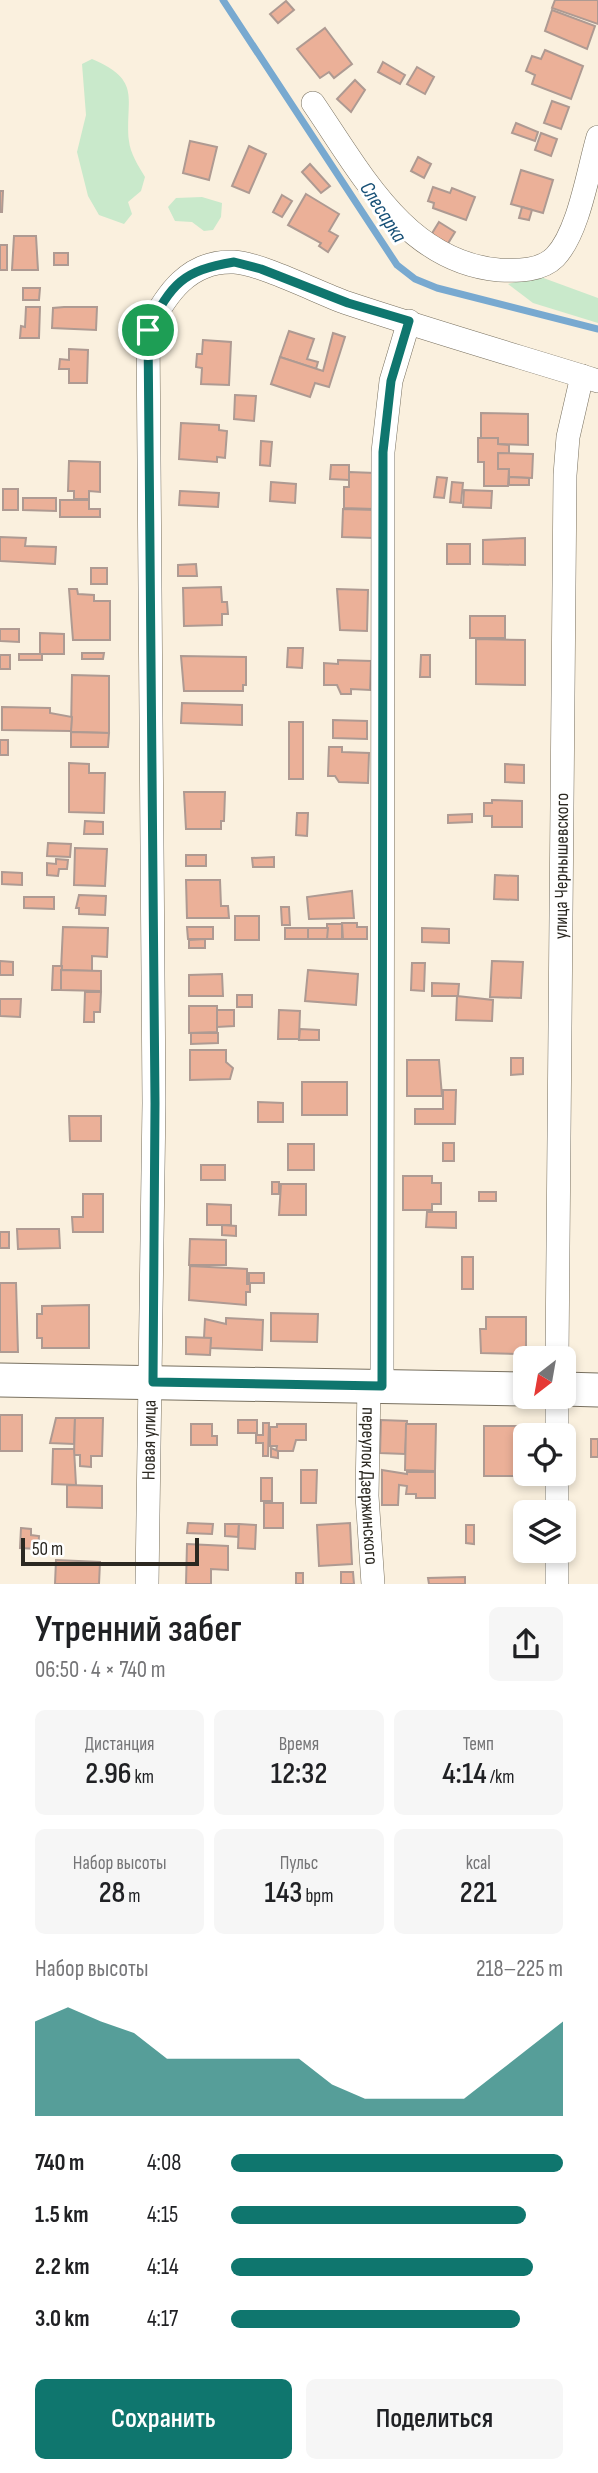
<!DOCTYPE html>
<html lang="ru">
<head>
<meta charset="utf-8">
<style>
	:root { --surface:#fff; --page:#f6f6f6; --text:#202124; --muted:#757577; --accent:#0f766e }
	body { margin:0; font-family:"Sofia Sans Condensed",sans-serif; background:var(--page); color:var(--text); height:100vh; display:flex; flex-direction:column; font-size:26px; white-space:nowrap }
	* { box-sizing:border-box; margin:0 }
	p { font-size:23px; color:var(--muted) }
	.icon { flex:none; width:38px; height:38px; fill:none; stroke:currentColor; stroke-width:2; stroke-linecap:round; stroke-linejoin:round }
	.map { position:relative; height:1584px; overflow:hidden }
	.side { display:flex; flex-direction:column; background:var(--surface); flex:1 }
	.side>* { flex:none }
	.needle { width:46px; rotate:211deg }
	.buttons { position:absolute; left:513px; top:1346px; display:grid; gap:14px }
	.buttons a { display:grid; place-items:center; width:63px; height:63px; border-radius:10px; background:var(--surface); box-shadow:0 4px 10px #0003; font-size:35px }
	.scale { position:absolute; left:21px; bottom:18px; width:178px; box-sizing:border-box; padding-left:7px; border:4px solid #2b2821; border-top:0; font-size:19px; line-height:24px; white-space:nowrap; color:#2b2821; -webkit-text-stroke:5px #fff; paint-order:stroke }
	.pin { position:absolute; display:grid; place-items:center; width:60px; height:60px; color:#fff; margin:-30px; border:4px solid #fff; border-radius:50%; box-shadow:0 2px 7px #0007 }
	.round { display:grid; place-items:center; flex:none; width:74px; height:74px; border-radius:10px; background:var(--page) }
	.headline { display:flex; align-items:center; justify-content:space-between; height:119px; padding:0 35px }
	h1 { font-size:38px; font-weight:600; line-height:52px }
	.figures { display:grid; grid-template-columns:repeat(3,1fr); gap:10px; height:119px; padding:7px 35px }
	.figures div { display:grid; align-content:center; border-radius:10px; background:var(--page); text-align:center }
	.figures b { font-size:30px; font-weight:600 }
	.figures small { font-size:19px; font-weight:400 }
	.figures p { font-size:19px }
	.chart { height:196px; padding:14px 35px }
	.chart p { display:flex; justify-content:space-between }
	.chart svg { width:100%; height:126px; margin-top:7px; fill:var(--accent); opacity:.7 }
	.cta { display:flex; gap:14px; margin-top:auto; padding:14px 35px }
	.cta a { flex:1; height:80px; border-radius:10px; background:var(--accent); color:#fff; font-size:28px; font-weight:600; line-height:80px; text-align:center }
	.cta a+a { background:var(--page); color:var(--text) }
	ul { padding:0 35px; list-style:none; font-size:23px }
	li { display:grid; grid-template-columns:112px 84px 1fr; align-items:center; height:52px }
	li i { height:18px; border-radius:9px; background:var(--accent) }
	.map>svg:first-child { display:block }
	.green { fill:#c9e9cb }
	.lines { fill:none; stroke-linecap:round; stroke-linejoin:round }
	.stream { stroke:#78a9d0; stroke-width:7 }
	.building { fill:#ebb098; stroke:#ae9a92; stroke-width:2 }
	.street-casing { stroke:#78705f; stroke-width:24 }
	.secondary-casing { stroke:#78705f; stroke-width:35 }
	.street { stroke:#fff; stroke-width:23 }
	.secondary { stroke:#fff; stroke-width:33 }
	.route-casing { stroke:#fff; stroke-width:14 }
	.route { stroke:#0f766e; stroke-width:9 }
	.labels { text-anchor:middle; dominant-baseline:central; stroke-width:6; stroke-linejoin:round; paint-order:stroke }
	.street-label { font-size:19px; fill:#2b2821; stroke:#fff }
	.water-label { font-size:21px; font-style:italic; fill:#175076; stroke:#fff }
</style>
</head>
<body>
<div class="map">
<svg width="598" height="1584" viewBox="0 0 598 1584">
	<rect width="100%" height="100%" fill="#faf0de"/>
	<g class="green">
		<path d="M92,59C143,81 125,98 129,141C130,153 139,167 145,177L141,191L128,202L132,214L124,224L99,215L88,196L77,152L86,115L82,64Z"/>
		<path d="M202,197L222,203L221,217L213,230L204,231L192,222L175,221L168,207L176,198Z"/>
		<path d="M538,276L598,298V323L533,303L508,284Z"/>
	</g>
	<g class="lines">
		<path class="stream" d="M223,0L397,265L415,279L437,288L598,329"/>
	</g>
	<g class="building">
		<path d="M555,0H598V24L552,8Z"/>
		<path d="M286,1L294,10L278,23L270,14Z"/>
		<path d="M552,10L595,26L587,49L545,31Z"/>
		<path d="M325,28L352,64L334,78L329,72L320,78L297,49Z"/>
		<path d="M545,50L583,66L571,99L532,84L535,75L526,71L532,56L541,59Z"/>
		<path d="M383,62L405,75L400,84L378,72Z"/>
		<path d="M417,67L434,77L425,94L407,84Z"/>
		<path d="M355,80L365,90L351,112L337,99Z"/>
		<path d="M552,101L569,107L561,129L544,123Z"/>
		<path d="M516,123L538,132L535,141L512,133Z"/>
		<path d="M541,133L557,139L551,156L535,150Z"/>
		<path d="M190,141L217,147L209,180L183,173Z"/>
		<path d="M249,146L266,154L249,193L232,186Z"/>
		<path d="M418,157L431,164L424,178L411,171Z"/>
		<path d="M310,164L330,186L321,193L302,172Z"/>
		<path d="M521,170L553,180L543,213L511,204Z"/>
		<path d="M433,187L450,193L452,188L475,197L466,220L433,208L434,203L428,201Z"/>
		<path d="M0,191H3L2,212H0Z"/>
		<path d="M306,194L339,214L329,231L338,236L328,252L319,246L321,243L288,225Z"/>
		<path d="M282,195L292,201L282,217L273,212Z"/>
		<path d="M522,207L532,210L529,220L519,218Z"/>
		<path d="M439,222L455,232L447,245L431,235Z"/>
		<path d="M14,236H36L38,270H12Z"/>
		<rect x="0" y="245" width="7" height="25"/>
		<rect x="54" y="253" width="14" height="12"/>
		<path d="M23,288H40L39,300H23Z"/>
		<path d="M26,307H40L39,338H20L21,326L25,327Z"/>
		<path d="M64,307H97L96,330L52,328L53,308Z"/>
		<path d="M289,331L314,339L307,359L318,362L316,369L280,357Z"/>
		<path d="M333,333L345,337L329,387L315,383L310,397L271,384L280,357L323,371Z"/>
		<path d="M203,340L231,342L229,385L201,384L202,368L196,367L197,354H202Z"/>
		<path d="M69,349L88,350L87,383H69V369H59L60,359L69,360Z"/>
		<path d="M235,395L256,396L254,421L234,419Z"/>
		<path d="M481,413L528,414V445L498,444V438H481Z"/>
		<path d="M181,423L219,425V430L227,431L225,458L217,457V462L179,459Z"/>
		<path d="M478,438H498V444L509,445V454L498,453V469H509L508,486H484V462H478Z"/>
		<path d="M261,441L272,442L270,466L260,465Z"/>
		<path d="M498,453L533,454L532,478L509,477V469H498Z"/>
		<path d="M69,461L100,462V492L89,491V499H74V491H68Z"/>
		<path d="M331,465H349V480L330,479Z"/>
		<path d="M349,472L375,473L374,509L344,508V487H349Z"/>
		<path d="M437,477L447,478L444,498L434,497Z"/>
		<path d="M509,477L529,478V485H509Z"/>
		<path d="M271,482L296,484L295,503L270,501Z"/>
		<path d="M452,482L463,483L461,503L450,502Z"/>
		<rect x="3" y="489" width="15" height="21"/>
		<path d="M464,490L492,491L491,508L463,507Z"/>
		<path d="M180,491L219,493L218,507L179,505Z"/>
		<path d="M23,498H56V511L23,510Z"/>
		<path d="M60,500H89V509H100V517H60Z"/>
		<path d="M343,509L375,510L374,538L342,537Z"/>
		<path d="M0,537L26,538L25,546L56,547L55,564L0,561Z"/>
		<path d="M525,538V565L483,564V540Z"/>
		<rect x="447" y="544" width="23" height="20"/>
		<path d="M196,564L197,576H178V565Z"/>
		<rect x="91" y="568" width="16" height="16"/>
		<path d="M221,587L222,602H227L228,614H222V625L184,626L183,588Z"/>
		<path d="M69,589H77L78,594L94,595V601H110V640H73Z"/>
		<path d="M337,589L368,590L367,631L340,630Z"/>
		<rect x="470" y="616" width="35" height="22"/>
		<path d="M0,629H19V642L0,641Z"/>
		<path d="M40,633L64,634V654H40Z"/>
		<path d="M476,639L525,640V685L476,684Z"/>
		<path d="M288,648H303L302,668L287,667Z"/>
		<path d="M82,653H104L103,659H82Z"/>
		<rect x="19" y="654" width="23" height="6"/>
		<rect x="0" y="655" width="10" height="14"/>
		<path d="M421,655H430V677H420Z"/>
		<path d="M181,656L246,657V685H243V691H184Z"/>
		<path d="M338,660L371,661L370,690L351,689V694H341L337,685H324V663L338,664Z"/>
		<path d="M72,675L109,676V733L71,732Z"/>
		<path d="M182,703L242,705V725L181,723Z"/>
		<path d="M2,707L50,708V713L72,717L71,731L2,730Z"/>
		<path d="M333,720L367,721V739L333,738Z"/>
		<rect x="289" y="722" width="14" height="57"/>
		<path d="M71,732L109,733L108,747H71Z"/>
		<rect x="0" y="740" width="8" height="15"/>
		<path d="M329,747H342V752L369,753L368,783L339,782L335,776H328Z"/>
		<path d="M69,763L89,764V773H105L104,813L69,812Z"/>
		<path d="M505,764L524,765V783L505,782Z"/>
		<path d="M184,792H225L224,821H221V829H186Z"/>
		<path d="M492,800L522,801V827H492V816H484V803H492Z"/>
		<path d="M297,813H308L307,836L296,835Z"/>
		<path d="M472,814V822L448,823V815Z"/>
		<path d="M85,821L103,822V834H84Z"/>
		<path d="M48,843L71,844L70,857L47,856Z"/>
		<path d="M75,848L107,849L105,886L74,885Z"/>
		<rect x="186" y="855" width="20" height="11"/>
		<path d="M274,857V867H253L252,858Z"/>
		<path d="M56,859L68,860L67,869H59L58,876L47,875V863L56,864Z"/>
		<path d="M2,872L22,873V885L2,884Z"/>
		<path d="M495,875L518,876V900L494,899Z"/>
		<path d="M186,880H220L221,906H228L229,918H187Z"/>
		<path d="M352,891L354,918L309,919L307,897Z"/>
		<path d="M79,895L106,896L105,915L79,914V908H76Z"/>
		<path d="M24,897H54V909L24,908Z"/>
		<path d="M281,907H289L290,925H282Z"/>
		<rect x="235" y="916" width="24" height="24"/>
		<path d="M342,923H357V927H367V939H343Z"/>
		<rect x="327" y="924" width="15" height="15"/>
		<path d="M63,927L108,928L107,957L92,956V971L61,970Z"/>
		<path d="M187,927H213V939H188Z"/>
		<rect x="285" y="928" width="23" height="11"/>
		<path d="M308,928H328L327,939H308Z"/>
		<path d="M422,928L449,929V943L422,942Z"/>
		<path d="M205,939V948H189V940Z"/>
		<path d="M0,961L13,962V975H0Z"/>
		<path d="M492,961L523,962L521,998L490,997Z"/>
		<path d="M412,963H425L424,991L411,990Z"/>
		<path d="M53,966H62L61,990H52Z"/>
		<path d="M61,970L101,971V991L61,990Z"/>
		<path d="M308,970L358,974L356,1005L305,1001Z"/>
		<path d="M222,974L223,996H189V975Z"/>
		<path d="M432,983L459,984L458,996H432Z"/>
		<path d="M85,992H101L100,1012H94V1022H84Z"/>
		<rect x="237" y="995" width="15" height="12"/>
		<path d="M457,996L493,1000L492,1021L456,1020Z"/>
		<path d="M0,999H21L20,1017L0,1016Z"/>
		<path d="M189,1006H217V1032L189,1033Z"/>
		<path d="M217,1010H234V1026L217,1027Z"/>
		<path d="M279,1010L300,1011L299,1039H278Z"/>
		<path d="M300,1029L319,1030V1040H299Z"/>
		<path d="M191,1033H218V1043L191,1044Z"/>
		<path d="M190,1050H226V1062L233,1068L230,1079L190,1080Z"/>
		<path d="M511,1058H523V1074L511,1075Z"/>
		<path d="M407,1060H439L442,1096H407Z"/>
		<rect x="302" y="1082" width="45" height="33"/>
		<path d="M443,1090H456L455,1124H415V1109H443Z"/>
		<path d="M258,1102L283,1103V1122H258Z"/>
		<path d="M69,1116H101V1141H70Z"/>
		<rect x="443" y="1143" width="11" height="18"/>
		<rect x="288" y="1144" width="26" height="26"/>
		<rect x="201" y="1165" width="24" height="15"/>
		<path d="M403,1176H432V1183H441V1204H432V1210H403Z"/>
		<rect x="272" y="1182" width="7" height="12"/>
		<path d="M281,1184H306V1215H279Z"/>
		<rect x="479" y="1192" width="17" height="9"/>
		<path d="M83,1194H103V1232H73L72,1217H83Z"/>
		<path d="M207,1204L231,1205V1225H207Z"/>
		<path d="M427,1212H456V1228L426,1227Z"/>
		<path d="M222,1225L236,1226V1236L222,1235Z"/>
		<path d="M17,1229H59L60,1248L18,1249Z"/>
		<rect x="0" y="1232" width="9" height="16"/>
		<path d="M190,1239L226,1240V1265H189Z"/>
		<rect x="462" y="1257" width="11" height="32"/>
		<path d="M190,1266L247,1269V1284H250V1292H246V1305L189,1300Z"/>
		<rect x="249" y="1273" width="15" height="10"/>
		<path d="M0,1283H16L18,1352H0Z"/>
		<path d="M89,1305V1348H42V1338H37V1314H42V1306Z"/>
		<path d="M271,1313L318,1314L317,1342L271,1341Z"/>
		<path d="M486,1317H526V1348H519V1354L481,1353L480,1329H486Z"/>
		<path d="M226,1318L263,1320L262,1350L210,1348L211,1338H204L205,1319L226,1324Z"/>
		<path d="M186,1337L211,1338L210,1355L186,1354Z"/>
		<rect x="0" y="1415" width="22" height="36"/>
		<path d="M56,1418H75L74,1444L50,1443Z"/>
		<path d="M75,1418H103L102,1456H91V1467L80,1466V1455H74Z"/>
		<rect x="238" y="1420" width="19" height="13"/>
		<path d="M381,1420L407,1421L405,1454L380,1453Z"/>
		<path d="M263,1423H269L268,1456H263V1443H256V1435H263Z"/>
		<path d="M191,1424H212V1436H217V1445H191Z"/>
		<path d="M277,1424H306V1440H296L293,1451H276L277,1446H270V1427H277Z"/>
		<path d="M406,1424H436L435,1471L405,1470Z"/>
		<path d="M484,1426H522L523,1476H484Z"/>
		<rect x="591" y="1439" width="7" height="18"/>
		<path d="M271,1448L278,1451V1458L271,1457Z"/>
		<path d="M53,1449H74L76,1485L52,1484Z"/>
		<path d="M301,1470H317L316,1503H301Z"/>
		<path d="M382,1470L407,1474V1472H435V1498H416V1494H406L407,1486L399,1485L398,1505H382Z"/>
		<rect x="261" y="1478" width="11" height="23"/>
		<path d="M67,1485L102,1486V1508L67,1507Z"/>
		<rect x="264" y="1503" width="19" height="25"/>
		<path d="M188,1523L213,1524L212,1534L187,1533Z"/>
		<path d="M350,1523L352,1564L319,1566L317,1525Z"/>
		<path d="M225,1524H239L238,1537L225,1536Z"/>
		<path d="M239,1524L256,1525L255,1549L238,1548Z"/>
		<path d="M466,1525H474V1544L466,1543Z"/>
		<path d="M21,1528L31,1529V1535L39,1536L38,1549L20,1548Z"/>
		<path d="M187,1544L228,1546V1570L211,1569V1584H186Z"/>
		<path d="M56,1560L100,1562L99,1584H55Z"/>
		<path d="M341,1572H353L354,1584H341Z"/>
		<rect x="296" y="1573" width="7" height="11"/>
		<path d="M465,1577V1584H429L428,1578Z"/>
	</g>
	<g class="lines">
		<defs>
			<g id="street">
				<path d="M313,103C361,173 406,262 499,270C518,271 541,271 555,257C579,232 588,171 598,137"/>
				<path id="s1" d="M557,1358L565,475L568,437L582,376"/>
				<path id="s2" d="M369,1386L367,1496L373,1584"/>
				<path d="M382,1386L383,452L391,381L409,321"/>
				<path d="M557,1435V1396"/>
				<path d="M557,1512V1474"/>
				<path id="s3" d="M147,1584L154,1103L148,330C166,294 189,260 234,262C259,263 317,292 344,302C428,330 514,355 598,381"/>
				<path d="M557,1584V1550"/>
			</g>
			<g id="secondary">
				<path d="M0,1380L525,1389"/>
				<path d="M564,1389L598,1390"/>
			</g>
		</defs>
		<use href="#street" class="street-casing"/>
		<use href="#secondary" class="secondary-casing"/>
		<use href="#street" class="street"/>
		<use href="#secondary" class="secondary"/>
	</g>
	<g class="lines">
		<defs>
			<path id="route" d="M234,262L261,269L348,303L409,321L391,381L383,452L382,1386L153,1382L155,1103L148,330C172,283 182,271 234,262Z"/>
		</defs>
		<use href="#route" class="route-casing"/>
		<use href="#route" class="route"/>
	</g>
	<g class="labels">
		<g class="street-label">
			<text stroke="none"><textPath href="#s1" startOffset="492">улица Чернышевского</textPath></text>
			<text stroke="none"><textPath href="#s3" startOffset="144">Новая улица</textPath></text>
			<text stroke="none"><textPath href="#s2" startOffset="100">переулок Дзержинского</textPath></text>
		</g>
		<g class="water-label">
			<text transform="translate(383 212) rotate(57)">Слесарка</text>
		</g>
	</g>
</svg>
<div class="buttons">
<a><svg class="needle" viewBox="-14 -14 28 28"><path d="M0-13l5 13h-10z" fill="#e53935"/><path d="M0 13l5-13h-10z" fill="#757577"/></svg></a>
<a><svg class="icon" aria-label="locate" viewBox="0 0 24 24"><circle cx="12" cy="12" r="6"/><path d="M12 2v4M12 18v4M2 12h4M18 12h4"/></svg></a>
<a><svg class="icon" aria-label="layers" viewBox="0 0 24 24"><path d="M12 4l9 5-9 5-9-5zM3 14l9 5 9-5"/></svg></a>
</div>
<div class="scale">50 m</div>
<div class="pin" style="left:148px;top:330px;background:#1e9e55"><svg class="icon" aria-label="arrive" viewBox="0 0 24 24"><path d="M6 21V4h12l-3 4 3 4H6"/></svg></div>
</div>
<section class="side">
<div class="headline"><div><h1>Утренний забег</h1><p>06:50 · 4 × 740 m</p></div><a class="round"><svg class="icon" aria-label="share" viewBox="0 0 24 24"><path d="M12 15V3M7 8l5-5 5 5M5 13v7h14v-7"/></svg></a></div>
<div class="figures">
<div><p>Дистанция</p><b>2.96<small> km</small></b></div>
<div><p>Время</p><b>12:32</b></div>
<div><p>Темп</p><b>4:14<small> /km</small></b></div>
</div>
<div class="figures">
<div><p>Набор высоты</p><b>28<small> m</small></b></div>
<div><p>Пульс</p><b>143<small> bpm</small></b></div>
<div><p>kcal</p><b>221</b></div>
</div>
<div class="chart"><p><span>Набор высоты</span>218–225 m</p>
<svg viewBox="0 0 160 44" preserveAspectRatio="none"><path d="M0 44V11L10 6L20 11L30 15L40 24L50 24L60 24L70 24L80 24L90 33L100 38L110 38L120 38L130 38L140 29L150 20L160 11V44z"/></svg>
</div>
<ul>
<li><b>740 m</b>4:08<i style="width:100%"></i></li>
<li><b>1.5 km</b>4:15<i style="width:89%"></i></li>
<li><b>2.2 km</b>4:14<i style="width:91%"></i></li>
<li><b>3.0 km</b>4:17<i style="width:87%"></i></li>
</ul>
<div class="cta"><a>Сохранить</a><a>Поделиться</a></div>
</section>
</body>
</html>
